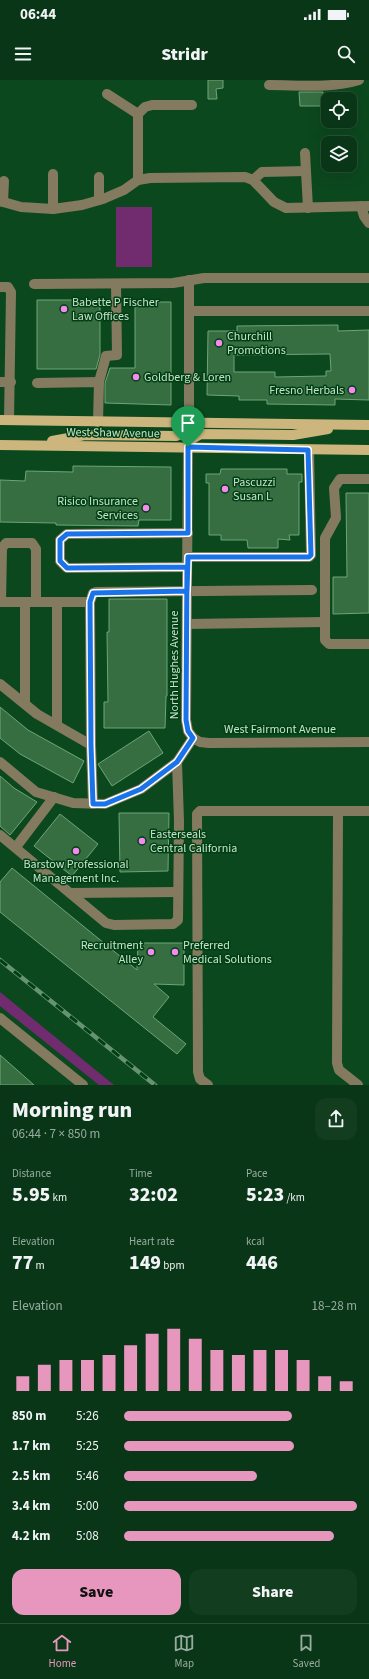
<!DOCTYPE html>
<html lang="en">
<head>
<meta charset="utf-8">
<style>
	:root { --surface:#093616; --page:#123e1f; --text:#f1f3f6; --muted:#99aba1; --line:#295035; --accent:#e797bd }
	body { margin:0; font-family:"Source Sans 3",sans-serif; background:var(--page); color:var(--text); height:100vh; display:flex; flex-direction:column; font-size:15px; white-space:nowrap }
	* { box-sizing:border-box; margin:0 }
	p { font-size:13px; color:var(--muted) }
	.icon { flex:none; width:22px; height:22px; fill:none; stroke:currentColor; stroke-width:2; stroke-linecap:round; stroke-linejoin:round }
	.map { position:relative; height:1005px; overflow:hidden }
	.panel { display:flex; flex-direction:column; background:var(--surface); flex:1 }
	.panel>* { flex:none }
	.tools { position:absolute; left:321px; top:12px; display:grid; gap:8px }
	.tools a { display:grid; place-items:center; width:36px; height:36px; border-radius:8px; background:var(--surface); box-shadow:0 4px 16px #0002,0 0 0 1px var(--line); font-size:20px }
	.pin { position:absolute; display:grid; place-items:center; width:34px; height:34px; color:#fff; margin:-41px -17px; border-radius:50% 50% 50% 0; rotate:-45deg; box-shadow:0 0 4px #0007 }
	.pin .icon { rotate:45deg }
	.round { display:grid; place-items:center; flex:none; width:42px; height:42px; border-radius:12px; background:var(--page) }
	.summary { display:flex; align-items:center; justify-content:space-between; height:68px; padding:0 12px }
	h1 { font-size:22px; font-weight:800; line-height:30px }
	.metrics { display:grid; grid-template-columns:repeat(3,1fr); gap:6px; height:68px; padding:4px 12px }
	.metrics div { display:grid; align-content:center }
	.metrics b { font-size:20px; font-weight:800 }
	.metrics small { font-size:11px; font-weight:400 }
	.metrics p { font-size:11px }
	.chart { height:112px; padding:8px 12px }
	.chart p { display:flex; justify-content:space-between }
	.chart svg { width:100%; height:72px; margin-top:4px; stroke:var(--accent); stroke-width:6 }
	.action { display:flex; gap:8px; margin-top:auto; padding:8px 12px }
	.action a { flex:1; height:46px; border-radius:12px; background:var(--accent); color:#111; font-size:16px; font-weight:800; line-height:46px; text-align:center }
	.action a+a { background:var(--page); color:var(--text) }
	ul { padding:0 12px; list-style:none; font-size:13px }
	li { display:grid; grid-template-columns:64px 48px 1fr; align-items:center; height:30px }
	li i { height:10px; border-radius:5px; background:var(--accent) }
	.status { display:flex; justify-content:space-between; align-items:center; height:28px; padding:0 20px; background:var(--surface); direction:ltr }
	.status svg { height:11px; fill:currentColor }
	header { display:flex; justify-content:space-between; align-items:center; height:52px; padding:0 12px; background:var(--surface); font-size:18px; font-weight:800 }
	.tab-bar { display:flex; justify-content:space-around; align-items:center; height:56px; border-top:1px solid var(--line); background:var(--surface); font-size:11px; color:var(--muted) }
	.tab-bar a { display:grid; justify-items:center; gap:2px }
	.tab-bar .active { color:var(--accent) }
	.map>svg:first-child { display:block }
	.green { fill:#712b6f }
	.building { fill:#366e41; stroke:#6ca576; fill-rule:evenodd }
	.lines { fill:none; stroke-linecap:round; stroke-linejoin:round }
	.minor { stroke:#847a5f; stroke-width:10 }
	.major { stroke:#ccb67d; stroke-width:10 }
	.rail-casing { stroke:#669371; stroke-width:4.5 }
	.rail { stroke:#003e14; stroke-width:3; stroke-dasharray:9; stroke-linecap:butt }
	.route-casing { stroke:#fff; stroke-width:8 }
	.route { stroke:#1a73e8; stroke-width:5 }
	.poi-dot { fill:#f489f0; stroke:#003e14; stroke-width:1.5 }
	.labels { text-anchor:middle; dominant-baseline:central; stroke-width:3; stroke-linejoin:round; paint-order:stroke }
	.poi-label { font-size:12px; fill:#c6e3ca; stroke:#003e14; text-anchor:start }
	.street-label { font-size:12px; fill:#c6e3ca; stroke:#003e14 }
</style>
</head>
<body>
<div class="status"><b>06:44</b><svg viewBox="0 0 49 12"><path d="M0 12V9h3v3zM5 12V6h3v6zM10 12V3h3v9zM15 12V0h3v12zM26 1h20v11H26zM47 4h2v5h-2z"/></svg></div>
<header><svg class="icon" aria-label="menu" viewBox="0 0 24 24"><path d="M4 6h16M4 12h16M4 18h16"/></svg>Stridr<svg class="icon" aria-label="search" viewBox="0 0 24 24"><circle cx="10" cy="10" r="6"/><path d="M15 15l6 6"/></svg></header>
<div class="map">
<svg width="369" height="1005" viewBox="0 0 369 1005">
	<rect width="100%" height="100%" fill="#0c481e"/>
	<g class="green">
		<rect x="116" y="127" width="36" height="60"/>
		<path d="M0,912L114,1005H99L0,926Z"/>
	</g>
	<g class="building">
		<path d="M208,0H223V8L216,9L217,19H208Z"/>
		<path d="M299,12H323V26H300Z"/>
		<path d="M37,220H100V275L96,289H37Z"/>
		<path d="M135,222H171V325L105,323V303L110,288H135Z"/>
		<path d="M338,245V251L369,250V320L335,319V325L267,324V320H239V316L207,315L208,251H237V246ZM330,274L331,291H326V296L275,297V292H234V275Z"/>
		<path d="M73,386L171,387V440H139L138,446L56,445V443L0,442V400L25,401L26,391L73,392Z"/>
		<path d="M221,389H287V394H302V402H299V455H289L290,460L278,459V468H248L247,460H221V455H209V403H206V394H220Z"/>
		<path d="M346,413H369V533L333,534V497H347Z"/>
		<path d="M109,519H167V616H166L165,648H104V622H108L107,552H109Z"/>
		<path d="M0,627L28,650L84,681L73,703L20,674L0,658Z"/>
		<path d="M149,651L163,673L112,706L98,684Z"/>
		<path d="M0,696L14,708L37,722L10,755L0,746Z"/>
		<path d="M119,733H169L168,791L120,792Z"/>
		<path d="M60,734L98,764L72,796L34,766Z"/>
		<path d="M12,788L137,890L138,863H184V905L154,904L169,917L153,937L186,964L177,974L0,832V802Z"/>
		<path d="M0,975L34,1005H0Z"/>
	</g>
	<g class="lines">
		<g class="minor">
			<path d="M269,5C299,5 330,9 359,0"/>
			<path d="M107,14L138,34"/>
			<path d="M305,73L308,128"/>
			<path d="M53,94V129"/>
			<path d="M99,97V120"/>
			<path d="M138,100V34L145,27L152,25H192"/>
			<path d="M253,100L262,92L306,91"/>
			<path d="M0,121L21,127L53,129L82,125L103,119L124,110L138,100L150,98L245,97L253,100L274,122L286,128L369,126"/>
			<path d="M3,122L4,101"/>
			<path d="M361,126L364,136L369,143"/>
			<path d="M189,200V343"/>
			<path d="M34,204L173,203L204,198H369"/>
			<path d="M0,207H8L11,212L9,340"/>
			<path d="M189,231H369"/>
			<path d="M0,302H11"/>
			<path d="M99,302L106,276L117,275L116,204"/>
			<path d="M37,303L99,302L98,342"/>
			<path d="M188,367L186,640L188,651L193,658"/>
			<path d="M369,399H340L334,408L336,438L325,458V560L329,564H369"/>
			<path d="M188,477H309L311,475L309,370"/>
			<path d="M187,487L67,488L60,481V460L67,454L188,453"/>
			<path d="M0,522H90"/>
			<path d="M1,522L2,468L6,463H32L36,469V522"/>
			<path d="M187,544L325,542"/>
			<path d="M0,604L37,634L91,665L90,522L93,513L96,512L312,510"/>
			<path d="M25,624V522"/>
			<path d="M57,645V522"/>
			<path d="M193,658L200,662L209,663L369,662"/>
			<path d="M91,665L93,724"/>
			<path d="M0,682L36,712L73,723L105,724L141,709L177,682L193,658"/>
			<path d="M338,731L337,983L339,990L358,1005"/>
			<path d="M0,755L106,843L114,845L173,844L178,840L179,741L177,682"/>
			<path d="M16,767L54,717"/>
			<path d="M70,813L177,812"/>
			<path d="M0,938L83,1005"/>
			<path d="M208,1005L200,999L198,992L197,734L200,731H369"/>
		</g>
		<g class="major">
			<path d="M0,340L369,345"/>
			<path d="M52,361L85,355L176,356L185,353L189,343"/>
			<path d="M0,365L369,370"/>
			<path d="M188,367L192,359L201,354L293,355L328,349"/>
		</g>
		<defs>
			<path id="rail" d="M0,880L155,1005"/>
		</defs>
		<use href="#rail" class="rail-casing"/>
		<use href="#rail" class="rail"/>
	</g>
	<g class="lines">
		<defs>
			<path id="route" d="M188,367V453L67,454L60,460V481L67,488L187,487L186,640L188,651L193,658L177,682L141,709L105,724H93L91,665L90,522L93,513L187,511L188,477H309L311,475L308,370L188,367"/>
		</defs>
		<use href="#route" class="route-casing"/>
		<use href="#route" class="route"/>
	</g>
	<g class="poi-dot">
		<circle cx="64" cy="229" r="4"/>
		<circle cx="219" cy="263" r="4"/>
		<circle cx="136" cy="297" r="4"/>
		<circle cx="352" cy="310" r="4"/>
		<circle cx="225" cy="409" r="4"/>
		<circle cx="146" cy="428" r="4"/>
		<circle cx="142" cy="761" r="4"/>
		<circle cx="76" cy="771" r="4"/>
		<circle cx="151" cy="872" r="4"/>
		<circle cx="175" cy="872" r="4"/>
	</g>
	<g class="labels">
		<g class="poi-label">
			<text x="72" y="222">Babette P Fischer<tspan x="72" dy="14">Law Offices</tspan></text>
			<text x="227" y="256">Churchill<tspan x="227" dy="14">Promotions</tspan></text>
			<text x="144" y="297">Goldberg &amp; Loren</text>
			<text x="344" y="310" text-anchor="end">Fresno Herbals</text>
			<text x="233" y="402">Pascuzzi<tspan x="233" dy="14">Susan L</tspan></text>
			<text x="138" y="421" text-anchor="end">Risico Insurance<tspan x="138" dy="14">Services</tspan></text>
			<text x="150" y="754">Easterseals<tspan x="150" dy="14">Central California</tspan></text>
			<text x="76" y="784" text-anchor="middle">Barstow Professional<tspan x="76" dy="14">Management Inc.</tspan></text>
			<text x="143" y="865" text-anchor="end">Recruitment<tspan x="143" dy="14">Alley</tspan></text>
			<text x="183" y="865">Preferred<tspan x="183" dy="14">Medical Solutions</tspan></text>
		</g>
		<g class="street-label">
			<text transform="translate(113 353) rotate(1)">West Shaw Avenue</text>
			<text transform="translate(174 585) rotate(-90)">North Hughes Avenue</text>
			<text x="280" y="649">West Fairmont Avenue</text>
		</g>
	</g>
</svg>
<div class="tools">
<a><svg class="icon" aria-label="locate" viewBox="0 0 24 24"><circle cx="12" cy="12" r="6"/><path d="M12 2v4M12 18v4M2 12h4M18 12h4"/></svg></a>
<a><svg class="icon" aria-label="layers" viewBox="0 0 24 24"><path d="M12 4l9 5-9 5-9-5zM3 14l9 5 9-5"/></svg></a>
</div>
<div class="pin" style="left:188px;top:367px;background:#1e9e55"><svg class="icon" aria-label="arrive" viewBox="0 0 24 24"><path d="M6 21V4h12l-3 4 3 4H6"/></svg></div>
</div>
<section class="panel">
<div class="summary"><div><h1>Morning run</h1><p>06:44 · 7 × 850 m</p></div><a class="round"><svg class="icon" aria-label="share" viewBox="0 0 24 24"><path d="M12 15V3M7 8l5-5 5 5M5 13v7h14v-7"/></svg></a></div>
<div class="metrics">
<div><p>Distance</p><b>5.95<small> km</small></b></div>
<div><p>Time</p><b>32:02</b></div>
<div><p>Pace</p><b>5:23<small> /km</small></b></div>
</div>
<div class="metrics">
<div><p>Elevation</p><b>77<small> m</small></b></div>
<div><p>Heart rate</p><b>149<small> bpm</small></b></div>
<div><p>kcal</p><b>446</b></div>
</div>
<div class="chart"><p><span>Elevation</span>18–28 m</p>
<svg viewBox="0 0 160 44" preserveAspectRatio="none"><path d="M5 44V35M15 44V28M25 44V25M35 44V25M45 44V22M55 44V16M65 44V9M75 44V6M85 44V12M95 44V19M105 44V22M115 44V19M125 44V19M135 44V25M145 44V35M155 44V38"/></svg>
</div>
<ul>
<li><b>850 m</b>5:26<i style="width:72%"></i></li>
<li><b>1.7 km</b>5:25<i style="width:73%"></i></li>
<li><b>2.5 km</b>5:46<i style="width:57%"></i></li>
<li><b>3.4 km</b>5:00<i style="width:100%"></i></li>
<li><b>4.2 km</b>5:08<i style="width:90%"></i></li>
</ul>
<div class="action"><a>Save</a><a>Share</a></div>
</section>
<nav class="tab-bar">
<a class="active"><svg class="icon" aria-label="home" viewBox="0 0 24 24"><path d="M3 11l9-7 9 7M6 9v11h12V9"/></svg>Home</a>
<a><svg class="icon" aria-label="map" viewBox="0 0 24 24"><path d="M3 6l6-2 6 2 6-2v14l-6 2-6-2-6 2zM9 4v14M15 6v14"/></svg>Map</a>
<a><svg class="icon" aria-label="saved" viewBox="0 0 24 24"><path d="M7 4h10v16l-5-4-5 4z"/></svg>Saved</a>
</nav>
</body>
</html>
